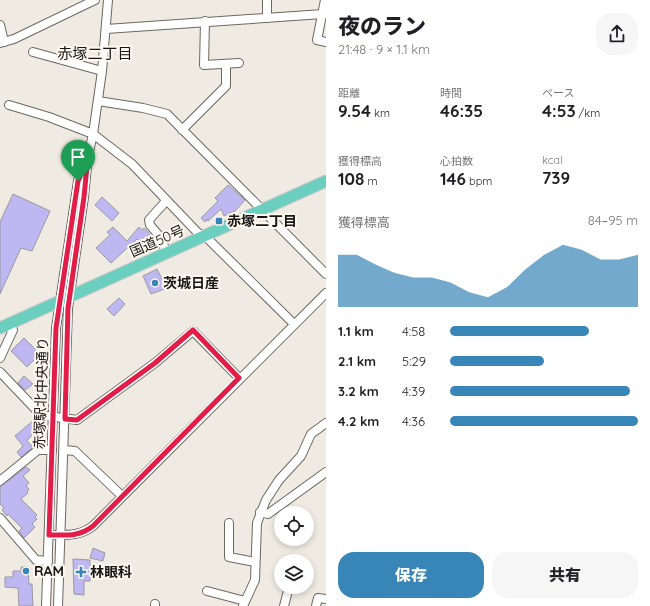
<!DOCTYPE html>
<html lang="ja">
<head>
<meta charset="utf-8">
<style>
	:root { --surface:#fff; --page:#f6f6f6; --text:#202124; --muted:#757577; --accent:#3886b8 }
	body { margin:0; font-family:Quicksand,"Noto Sans JP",sans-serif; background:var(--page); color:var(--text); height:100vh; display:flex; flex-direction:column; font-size:15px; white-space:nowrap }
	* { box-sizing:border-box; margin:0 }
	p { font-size:13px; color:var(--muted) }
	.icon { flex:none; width:22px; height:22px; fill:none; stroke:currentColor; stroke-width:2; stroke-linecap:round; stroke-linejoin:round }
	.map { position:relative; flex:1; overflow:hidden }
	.panel { display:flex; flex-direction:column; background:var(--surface); width:324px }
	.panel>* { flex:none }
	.tools { position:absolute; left:274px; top:506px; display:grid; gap:8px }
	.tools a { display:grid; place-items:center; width:40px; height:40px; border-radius:50%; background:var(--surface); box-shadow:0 2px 6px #0003; font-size:20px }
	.pin { position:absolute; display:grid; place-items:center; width:34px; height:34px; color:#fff; margin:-41px -17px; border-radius:50% 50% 50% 0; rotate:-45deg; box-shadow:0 0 4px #0007 }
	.pin .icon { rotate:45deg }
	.round { display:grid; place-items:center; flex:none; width:42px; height:42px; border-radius:16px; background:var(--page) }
	.summary { display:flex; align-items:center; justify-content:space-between; height:68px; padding:0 12px }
	h1 { font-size:22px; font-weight:800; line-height:30px }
	.figures { display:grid; grid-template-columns:repeat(3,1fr); gap:6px; height:68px; padding:4px 12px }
	.figures div { display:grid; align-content:center }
	.figures b { font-size:17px; font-weight:800 }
	.figures small { font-size:11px; font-weight:400 }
	.figures p { font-size:11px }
	.chart { height:112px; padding:8px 12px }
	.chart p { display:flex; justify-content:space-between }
	.chart svg { width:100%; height:72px; margin-top:4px; fill:var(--accent); opacity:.7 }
	.cta { display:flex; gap:8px; margin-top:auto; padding:8px 12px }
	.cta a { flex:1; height:46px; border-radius:16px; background:var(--accent); color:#fff; font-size:16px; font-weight:800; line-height:46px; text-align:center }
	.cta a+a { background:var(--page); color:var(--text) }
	ul { padding:0 12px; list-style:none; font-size:13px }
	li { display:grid; grid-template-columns:64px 48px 1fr; align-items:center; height:30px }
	li i { height:10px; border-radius:5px; background:var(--accent) }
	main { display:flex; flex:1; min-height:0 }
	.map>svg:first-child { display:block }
	.building { fill:#beb7f1; stroke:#9a99a1 }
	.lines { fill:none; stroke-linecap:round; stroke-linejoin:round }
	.minor-casing { stroke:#6c6861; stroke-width:10 }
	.highway-casing { stroke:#c8c7c7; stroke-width:13 }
	.minor { stroke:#fff; stroke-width:8 }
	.highway { stroke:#6acfbf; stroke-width:11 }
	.route-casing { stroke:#fff; stroke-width:8 }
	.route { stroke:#e11d48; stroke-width:5 }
	.poi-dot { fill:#3886b8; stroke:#fcf7ef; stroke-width:1.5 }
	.labels { text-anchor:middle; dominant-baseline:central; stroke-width:4; stroke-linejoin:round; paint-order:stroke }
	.poi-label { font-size:14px; font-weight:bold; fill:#181614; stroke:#fcf7ef; text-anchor:start }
	.street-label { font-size:14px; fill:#181614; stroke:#fcf7ef }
	.neighbourhood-label { font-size:15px; fill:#181614; stroke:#fcf7ef }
</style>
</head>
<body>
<main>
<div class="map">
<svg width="326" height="606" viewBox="0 0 326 606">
	<rect width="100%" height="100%" fill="#efeae2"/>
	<g class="building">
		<path d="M228,185L245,200L235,211L224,216L221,209L208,221L207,219L205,222L201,218L218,201L215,198Z"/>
		<path d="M13,194L50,211L32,251L21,248L0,294V222Z"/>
		<path d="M102,197L119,213L112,221L95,205Z"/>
		<path d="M113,227L127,241L139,227L142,230L144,228L155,240L156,245L146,247L137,239L111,263L96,248L110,235L107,232Z"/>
		<path d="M157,269L162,279L165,278L170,287L151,294L143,276Z"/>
		<path d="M119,298L125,304L114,316L107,309Z"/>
		<path d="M24,338L40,354L27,367L11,351Z"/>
		<path d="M24,376L33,384L25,390L18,383Z"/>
		<path d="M35,419L40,424L27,441L33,447L21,457L17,452L23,446L15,436Z"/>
		<path d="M26,467L30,470L23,476L29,483L26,486L29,489L27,492L28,493L21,499L37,515L35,517L37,519L32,524L35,527L24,538L19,531L22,528L8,514L7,516L2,510L4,508L0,504V487Z"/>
		<path d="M93,548L105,553L103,561L90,558Z"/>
		<path d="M73,559L90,560V581H84V595L74,594Z"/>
		<path d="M21,567H28L29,584H32L33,606H19L18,588L5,587V577H13V571H21Z"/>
	</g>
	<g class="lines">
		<defs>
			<g id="minor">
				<path d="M267,0V18"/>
				<path d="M325,0L317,40L326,42"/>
				<path d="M205,21L204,65L239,63"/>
				<path d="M0,25L4,42"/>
				<path d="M106,29L323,14"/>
				<path d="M0,43L14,39L95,0"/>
				<path d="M33,52L102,71"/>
				<path d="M98,101L143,108L167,114L326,274"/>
				<path d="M9,105L49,117L93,134L132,164L198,233L205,236L294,324"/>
				<path d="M182,130L226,86V64"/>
				<path d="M166,254L162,239L150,225L149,220L166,201"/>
				<path d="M0,358L13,330L10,323"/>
				<path d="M0,372L41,415L77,420L155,363L193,331L239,378"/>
				<path d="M64,450L75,451L122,496"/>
				<path d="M0,481L38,450H52"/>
				<path d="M260,512L268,514L326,472"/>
				<path d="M0,518L36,560L48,561"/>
				<path d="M229,523V557L255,562"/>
				<path d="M56,535C71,535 81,535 93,526L326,293"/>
				<path d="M207,591L245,601"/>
				<path d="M46,606L56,328L78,181L86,160"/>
				<path d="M58,606L68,308L84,197L88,156L93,134L102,71L108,0"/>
				<path d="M155,606V604"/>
				<path d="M243,606L255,580L257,523L266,500L279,480L301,456L311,434L326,423"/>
				<path d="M284,606L289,587"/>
				<path d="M316,606L318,598L326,599"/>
			</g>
			<path id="highway" d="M0,328L326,181"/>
		</defs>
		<use href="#minor" class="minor-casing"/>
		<use href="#highway" class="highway-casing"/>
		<use href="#minor" class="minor"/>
		<use href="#highway" class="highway"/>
	</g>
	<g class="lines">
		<defs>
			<path id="route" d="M88,156L84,197L68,308L65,419L77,420L155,363L193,330L239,378L93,526C79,537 66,535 49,535L56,328L78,181Z"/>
		</defs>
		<use href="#route" class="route-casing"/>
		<use href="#route" class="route"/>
	</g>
	<g class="poi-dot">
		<rect x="215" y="217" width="8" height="8" rx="2"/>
		<circle cx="155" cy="283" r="4"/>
		<circle cx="26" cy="571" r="4"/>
		<path d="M79 566h4v4h4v4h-4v4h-4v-4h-4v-4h4z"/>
	</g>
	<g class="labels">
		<g class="poi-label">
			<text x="227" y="221">赤塚二丁目</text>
			<text x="163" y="283">茨城日産</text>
			<text x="34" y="571">RAM</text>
			<text x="90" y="572">林眼科</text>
		</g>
		<g class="street-label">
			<text transform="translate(157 241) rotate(-24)">国道50号</text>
			<text transform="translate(41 393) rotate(-88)">赤塚駅北中央通り</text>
		</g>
		<g class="neighbourhood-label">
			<text x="95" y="53">赤塚二丁目</text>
		</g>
	</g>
</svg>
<div class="tools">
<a><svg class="icon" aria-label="locate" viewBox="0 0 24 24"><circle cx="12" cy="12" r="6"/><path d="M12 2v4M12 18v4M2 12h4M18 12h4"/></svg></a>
<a><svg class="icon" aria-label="layers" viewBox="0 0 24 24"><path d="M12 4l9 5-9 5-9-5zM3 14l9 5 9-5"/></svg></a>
</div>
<div class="pin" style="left:78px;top:181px;background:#1e9e55"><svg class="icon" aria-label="arrive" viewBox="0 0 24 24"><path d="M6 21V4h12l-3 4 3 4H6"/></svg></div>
</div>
<section class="panel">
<div class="summary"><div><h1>夜のラン</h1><p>21:48 · 9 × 1.1 km</p></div><a class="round"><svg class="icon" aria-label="share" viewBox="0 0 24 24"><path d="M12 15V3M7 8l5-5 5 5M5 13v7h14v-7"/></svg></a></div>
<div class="figures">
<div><p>距離</p><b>9.54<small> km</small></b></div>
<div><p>時間</p><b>46:35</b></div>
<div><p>ペース</p><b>4:53<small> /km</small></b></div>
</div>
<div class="figures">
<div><p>獲得標高</p><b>108<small> m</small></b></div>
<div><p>心拍数</p><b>146<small> bpm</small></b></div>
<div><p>kcal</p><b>739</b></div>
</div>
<div class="chart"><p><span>獲得標高</span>84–95 m</p>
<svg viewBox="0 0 160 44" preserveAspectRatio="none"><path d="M0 44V12L10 12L20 18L30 23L40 26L50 26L60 29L70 35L80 38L90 32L100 21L110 12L120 6L130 9L140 15L150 15L160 12V44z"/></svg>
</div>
<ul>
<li><b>1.1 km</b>4:58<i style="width:74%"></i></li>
<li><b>2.1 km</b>5:29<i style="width:50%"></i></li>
<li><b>3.2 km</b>4:39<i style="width:96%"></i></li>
<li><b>4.2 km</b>4:36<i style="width:100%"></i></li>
</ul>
<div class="cta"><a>保存</a><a>共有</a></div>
</section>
</main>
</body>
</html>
